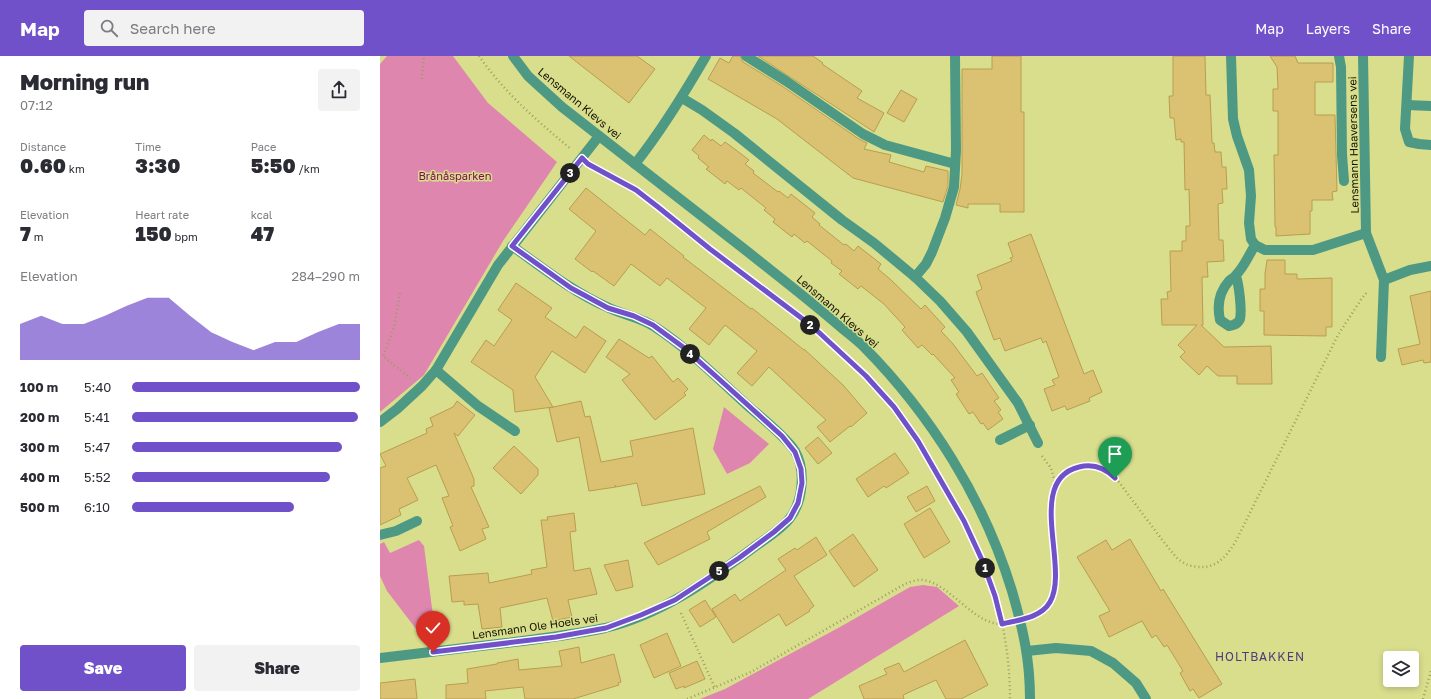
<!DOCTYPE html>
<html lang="en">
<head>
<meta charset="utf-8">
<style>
	:root { --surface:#fff; --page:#f2f2f3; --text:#2b2b33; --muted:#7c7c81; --accent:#7151ca }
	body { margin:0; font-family:"Golos Text",sans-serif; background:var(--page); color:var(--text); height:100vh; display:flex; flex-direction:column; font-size:15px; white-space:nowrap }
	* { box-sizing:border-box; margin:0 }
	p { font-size:13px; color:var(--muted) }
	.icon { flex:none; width:22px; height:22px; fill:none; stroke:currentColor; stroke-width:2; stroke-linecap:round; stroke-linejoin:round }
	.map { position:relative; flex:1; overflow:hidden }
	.details { display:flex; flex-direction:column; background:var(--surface); width:380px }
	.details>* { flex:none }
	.tools { position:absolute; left:1003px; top:595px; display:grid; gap:8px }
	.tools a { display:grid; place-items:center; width:36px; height:36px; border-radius:4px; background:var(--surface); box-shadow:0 2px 6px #0003; font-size:20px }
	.pin { position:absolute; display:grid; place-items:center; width:34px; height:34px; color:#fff; margin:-41px -17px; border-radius:50% 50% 50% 0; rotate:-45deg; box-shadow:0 0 4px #0007 }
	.pin .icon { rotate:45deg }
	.km { position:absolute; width:20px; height:20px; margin:-10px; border-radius:50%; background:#222; color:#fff; font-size:11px; line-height:20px; text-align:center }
	.round { display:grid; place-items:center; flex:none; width:42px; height:42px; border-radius:4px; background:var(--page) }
	.summary { display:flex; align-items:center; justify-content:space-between; height:68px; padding:0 20px }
	h1 { font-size:22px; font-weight:800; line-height:30px }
	.figures { display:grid; grid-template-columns:repeat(3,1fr); gap:6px; height:68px; padding:4px 20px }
	.figures div { display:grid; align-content:center }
	.figures b { font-size:20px; font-weight:800 }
	.figures small { font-size:11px; font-weight:400 }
	.figures p { font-size:11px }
	.chart { height:112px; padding:8px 20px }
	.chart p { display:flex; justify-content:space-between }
	.chart svg { width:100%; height:72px; margin-top:4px; fill:var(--accent); opacity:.7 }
	.primary-button { display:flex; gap:8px; margin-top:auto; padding:8px 20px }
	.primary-button a { flex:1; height:46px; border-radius:4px; background:var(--accent); color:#fff; font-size:16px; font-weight:800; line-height:46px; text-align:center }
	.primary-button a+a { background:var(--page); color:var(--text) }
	ul { padding:0 20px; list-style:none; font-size:13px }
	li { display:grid; grid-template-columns:64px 48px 1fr; align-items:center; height:30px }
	li i { height:10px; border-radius:5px; background:var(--accent) }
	header { display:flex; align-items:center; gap:24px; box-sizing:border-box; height:56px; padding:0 20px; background:var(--accent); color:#fff }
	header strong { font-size:19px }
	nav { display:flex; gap:22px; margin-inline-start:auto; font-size:14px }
	.search { width:280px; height:36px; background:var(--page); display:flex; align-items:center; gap:10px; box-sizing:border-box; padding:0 14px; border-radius:4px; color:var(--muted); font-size:15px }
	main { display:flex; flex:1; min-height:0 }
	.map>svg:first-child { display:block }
	.green { fill:#de86ae }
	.building { fill:#dbc172; stroke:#b89e4f }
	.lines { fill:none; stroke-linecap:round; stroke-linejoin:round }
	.path { stroke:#9a9e60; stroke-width:2.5; stroke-dasharray:1 3; stroke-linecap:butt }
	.minor { stroke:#4e9983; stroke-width:10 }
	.route-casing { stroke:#fff; stroke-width:8 }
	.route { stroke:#7151ca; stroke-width:5 }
	.labels { text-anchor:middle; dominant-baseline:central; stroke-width:3; stroke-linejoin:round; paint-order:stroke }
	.street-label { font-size:11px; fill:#131400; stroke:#d9de8d }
	.park-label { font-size:11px; fill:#800f51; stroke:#d9de8d }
	.neighbourhood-label { font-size:12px; letter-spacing:1px; fill:#4b3e7b; stroke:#d9de8d }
</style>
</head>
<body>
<header>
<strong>Map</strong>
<div class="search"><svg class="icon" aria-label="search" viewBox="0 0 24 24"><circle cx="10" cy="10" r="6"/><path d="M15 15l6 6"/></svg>Search here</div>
<nav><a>Map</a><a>Layers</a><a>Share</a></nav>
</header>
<main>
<section class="details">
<div class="summary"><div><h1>Morning run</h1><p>07:12</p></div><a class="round"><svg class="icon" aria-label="share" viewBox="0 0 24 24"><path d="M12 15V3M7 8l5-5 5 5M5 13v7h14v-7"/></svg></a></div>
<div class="figures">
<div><p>Distance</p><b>0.60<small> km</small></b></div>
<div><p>Time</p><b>3:30</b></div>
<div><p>Pace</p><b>5:50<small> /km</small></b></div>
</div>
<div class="figures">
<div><p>Elevation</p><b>7<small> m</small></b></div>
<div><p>Heart rate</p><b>150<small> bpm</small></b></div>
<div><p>kcal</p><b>47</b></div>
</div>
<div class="chart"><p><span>Elevation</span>284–290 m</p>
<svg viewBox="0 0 160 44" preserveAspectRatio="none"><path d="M0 44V22L10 17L20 22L30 22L40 17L50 11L60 6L70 6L80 17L90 27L100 33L110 38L120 33L130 33L140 27L150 22L160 22V44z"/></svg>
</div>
<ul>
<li><b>100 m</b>5:40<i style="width:100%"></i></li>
<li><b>200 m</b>5:41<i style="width:99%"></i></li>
<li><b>300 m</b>5:47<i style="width:92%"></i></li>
<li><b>400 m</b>5:52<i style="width:87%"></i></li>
<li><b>500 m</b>6:10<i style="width:71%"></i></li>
</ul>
<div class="primary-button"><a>Save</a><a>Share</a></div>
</section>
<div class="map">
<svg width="1051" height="643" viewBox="0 0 1051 643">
	<rect width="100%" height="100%" fill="#d9de8d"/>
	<g class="green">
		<path d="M7,0H73L108,47L177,106L123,185L44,319L0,356V8Z"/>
		<path d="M344,351L389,388L370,407L347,418L333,393Z"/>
		<path d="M39,484L44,490L52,552L58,581L43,582L7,535L0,520V488L4,486L10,497Z"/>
		<path d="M543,529L557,531L579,550L428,643H320L345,633L460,571L530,531Z"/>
	</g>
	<g class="building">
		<path d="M189,0H257L275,13L249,47Z"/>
		<path d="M353,0H360L363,6L402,30L479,83L487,87L484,93L511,99L509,106L544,116L546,110L568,115V130L563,146L473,122L397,63L328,23L340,2L349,7Z"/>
		<path d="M378,0H433L443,7L442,8L482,35L477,42L504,57L494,76Z"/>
		<path d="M612,0H641V56H644V156H620V148H588V152L576,149L580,133L582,119V13H612Z"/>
		<path d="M793,0H825L826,39H830L832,87H834L835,96H841L842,111H846L847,133H842L843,147L838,148L839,184H843L844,205L827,206L828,221H822L823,269H821L844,291L891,290L892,328H857V320H838L827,310L819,319L800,301L805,296L798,289L817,269H782L781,243H788L787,236L791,235L790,195H802V185H806V170H810L809,133L805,134L804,86H801V83L796,84L794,62H790L789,40H793Z"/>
		<path d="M890,0H915L918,7H953V26H935V59H955L957,135L952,136L953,144H932V155H930V178L896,180V171H895L894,99H898V55H893V33H898L897,11Z"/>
		<path d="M521,34L537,43L524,66L507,57Z"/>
		<path d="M324,79L331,85L332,83L341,90L345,86L356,94L369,104L365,108L374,115L373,117L398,136L399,135L408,142L411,138L435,157L432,161L440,168L439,169L464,189L466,188L474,195L478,190L501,208L498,213L510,223L541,253L545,249L565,271L561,275L573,288L597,320L602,317L619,342L614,345L621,354L618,356L623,363L608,374L603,367L601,368L593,356L589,358L576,338L579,336L571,324L575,322L553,298L552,299L542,289L538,292L522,274L525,271L504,248L481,230L478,233L459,218L462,215L451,207L452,205L427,185L425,187L414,178L412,181L393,166L395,163L384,154L386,152L361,132L359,134L347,125L345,128L326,113L329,111L318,102L319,100L312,94Z"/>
		<path d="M206,132L265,179L270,173L304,200L303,201L371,253L372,252L424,294V293L463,329L487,357L471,371L470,370L450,386L437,371L446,364L389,311L372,330L357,317L377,295L345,269L329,289L309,273L326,252L287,222L280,230L251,208L234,230L213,215L212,216L195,203L216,175L189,153Z"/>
		<path d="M651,178L704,318L713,314L722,336L709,342L710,345L687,354L685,350L672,355L664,333L675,329L672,324L679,321L666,285L663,287L661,282L625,295L620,282L614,284L596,236L602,233L597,219L632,205L630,202L633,201L628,187Z"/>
		<path d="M887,204H905V218H917V223L952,222V271H946V280L884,279V255H880V233H885V218Z"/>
		<path d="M136,227L172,252L165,261L196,282L204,270L226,285L205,317L172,295L155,321L173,351L135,356L133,334L91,306L106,284L114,290L132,264L118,254Z"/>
		<path d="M1051,235V306L1044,307L1043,304L1022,309L1018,293L1040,288L1030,240Z"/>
		<path d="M239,283L269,302L272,300L293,326L298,322L308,333L304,337L306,339L275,364L242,324L250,318L226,301Z"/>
		<path d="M77,345L95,359L78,380L74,377L94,423V430L91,431L109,471L102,473L106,483L80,495L70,471L73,470L62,442L69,440L56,409L27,422L38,444L19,453L21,459L0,469V412L6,410L0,398L47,377L46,373L53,370L50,362L73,351Z"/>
		<path d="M201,345L205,361L210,360L221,406L253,400L250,385L313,372L325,438L262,450L257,427L236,431L235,429L236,431L209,435L199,381L177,386L169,352Z"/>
		<path d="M438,381L452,397L438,408L425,392Z"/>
		<path d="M134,390L158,413V419L141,438L113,412Z"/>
		<path d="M515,397L529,417L506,432L504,430L488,441L476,423Z"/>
		<path d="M380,430L386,441L327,476L330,483L278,509L264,487Z"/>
		<path d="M547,430L555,445L536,456L527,441Z"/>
		<path d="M550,452L570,486L544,502L524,468Z"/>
		<path d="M194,457L196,475L190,476L194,515L210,512L217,538L188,544L192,561L173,565L167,542L120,552L122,571L102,573L98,548L84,549V545L72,546L69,520L108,517L109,527L152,518L151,514L167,511L161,464H168L167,461Z"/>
		<path d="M473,478L498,514L474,531L449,495Z"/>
		<path d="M436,481L447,499L414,520L434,550L429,554L430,555L406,570L399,558L353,587L332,553L355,538L360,545L406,514L398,503L415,492L417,494Z"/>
		<path d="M750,483L781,535L783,533L842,628L819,642L813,633L810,635L800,617L803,615L787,589L784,591L776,579L772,582L762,565L729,581L719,560L730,555L697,501L726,484L732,494Z"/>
		<path d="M248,504L253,531L236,535L224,509Z"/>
		<path d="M325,544L336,561L320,571L309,554Z"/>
		<path d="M287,577L301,610L274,622L260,589Z"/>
		<path d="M585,584L608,629L581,643H566L556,624L523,639L524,643H484L479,630L507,618L504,613L519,607L524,616Z"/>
		<path d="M199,591L201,607L234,598L241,626L238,627L239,629L193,643H145L143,631L105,635L106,643H66V629L88,627L87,613L117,608V607L138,603L139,614L182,610L179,595Z"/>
		<path d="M317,605L325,623L304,632V630L296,633L289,617Z"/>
		<path d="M35,623L37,643H0V627Z"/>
	</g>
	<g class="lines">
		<g class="path">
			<path d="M99,0C124,36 157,65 191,93"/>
			<path d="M42,23L44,0"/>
			<path d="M214,110C229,118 244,126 257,135C285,155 310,179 338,199C388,237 442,274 486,320C514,348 535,380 555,414C578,453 604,498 616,542C625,575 630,609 630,643"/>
			<path d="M20,237L14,271L3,300L30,322"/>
			<path d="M662,400L671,412L676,430"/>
			<path d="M301,557L335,632"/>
			<path d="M654,560C658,558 664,555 667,552C696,521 640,419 704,410C711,409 721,410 727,414C735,419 741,429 747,437C759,453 771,469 783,485C790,493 795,502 804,507C809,510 816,511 822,511C839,511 849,497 857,483L958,279L982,242L988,235"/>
			<path d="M307,643L371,616L525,528C530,526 537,523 543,524C572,528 597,574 626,567"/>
			<path d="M1043,643L1051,615"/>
		</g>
		<g class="minor">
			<path d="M133,0L148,20L182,51C244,99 306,148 368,196C398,220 428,243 457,268C466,276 476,283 484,291C551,359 604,443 632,535C643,573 650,603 650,643"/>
			<path d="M366,0L406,25L483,78L505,89L575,108"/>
			<path d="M851,0L853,63L857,80L869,114L871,140L869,167L871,183L875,189L885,194H933L986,177"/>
			<path d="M959,0L961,11L962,99L964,125"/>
			<path d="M983,0L986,177L1004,224L1001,301"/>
			<path d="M1029,0L1025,73L1029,86L1039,88L1051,89"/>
			<path d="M302,42L322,54L354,77L462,164L494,187L535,221L560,245L587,276L638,347L658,387"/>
			<path d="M1027,49L1051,50"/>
			<path d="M255,108C282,74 304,38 326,0"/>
			<path d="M856,220C859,229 862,254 860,263C858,268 854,269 849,270L840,264C837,250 839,236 849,225C851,223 854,222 856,219C864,211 869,199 875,189"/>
			<path d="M535,221L546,208L552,196L565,162L574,131L576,94L575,0"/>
			<path d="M1004,224L1030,214L1051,210"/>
			<path d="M56,314L98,350L135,375"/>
			<path d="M0,366L17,353L42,330L56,314L118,209L219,80"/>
			<path d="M620,384L650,369"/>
			<path d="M0,479L16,475L37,465"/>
			<path d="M647,595L676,592L711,595L733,607L756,627L766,643"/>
			<path d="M0,602C42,597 84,592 126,587C159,583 192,579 225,572C280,559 328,525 373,492C385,483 401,474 410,462C423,445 426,414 415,395C404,379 383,363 368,350C338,323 309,293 275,271C261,261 243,259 227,251C193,236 163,212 132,190"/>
		</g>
	</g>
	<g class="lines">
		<defs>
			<path id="route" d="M53,596L176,581L226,572L261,559L295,544L359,502L394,476L410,462L418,447L422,427L421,413L415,396L402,380L339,323L303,291L273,269L254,260L228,252L191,232L132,190L202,102L208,108L256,134L278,151L330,193L432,270L486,320L514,351L538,385L584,465L602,504L615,540L622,568C638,564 661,562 670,546C690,512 645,424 699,411C714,407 725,412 735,422"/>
		</defs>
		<use href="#route" class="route-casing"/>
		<use href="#route" class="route"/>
	</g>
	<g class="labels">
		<g class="street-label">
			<text transform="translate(200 47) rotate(40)">Lensmann Klevs vei</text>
			<text transform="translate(973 89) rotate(-91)">Lensmann Haaversens vei</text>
			<text transform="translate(458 255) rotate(41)">Lensmann Klevs vei</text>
			<text transform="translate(155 570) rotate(-8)">Lensmann Ole Hoels vei</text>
		</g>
		<g class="park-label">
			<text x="75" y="119">Brånåsparken</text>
		</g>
		<g class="neighbourhood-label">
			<text x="880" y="600">HOLTBAKKEN</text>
		</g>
	</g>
</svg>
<div class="tools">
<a><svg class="icon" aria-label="layers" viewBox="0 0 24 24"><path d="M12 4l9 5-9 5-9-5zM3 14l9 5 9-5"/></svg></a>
</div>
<div class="pin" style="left:735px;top:422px;background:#1e9e55"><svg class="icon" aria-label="arrive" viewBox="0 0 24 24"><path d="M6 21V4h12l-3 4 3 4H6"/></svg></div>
<div class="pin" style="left:53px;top:596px;background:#d93025"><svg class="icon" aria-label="check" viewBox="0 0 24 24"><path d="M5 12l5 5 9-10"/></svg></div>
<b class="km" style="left:605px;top:512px">1</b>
<b class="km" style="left:430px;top:269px">2</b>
<b class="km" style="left:190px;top:117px">3</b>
<b class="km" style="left:310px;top:298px">4</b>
<b class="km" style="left:339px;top:515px">5</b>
</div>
</main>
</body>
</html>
